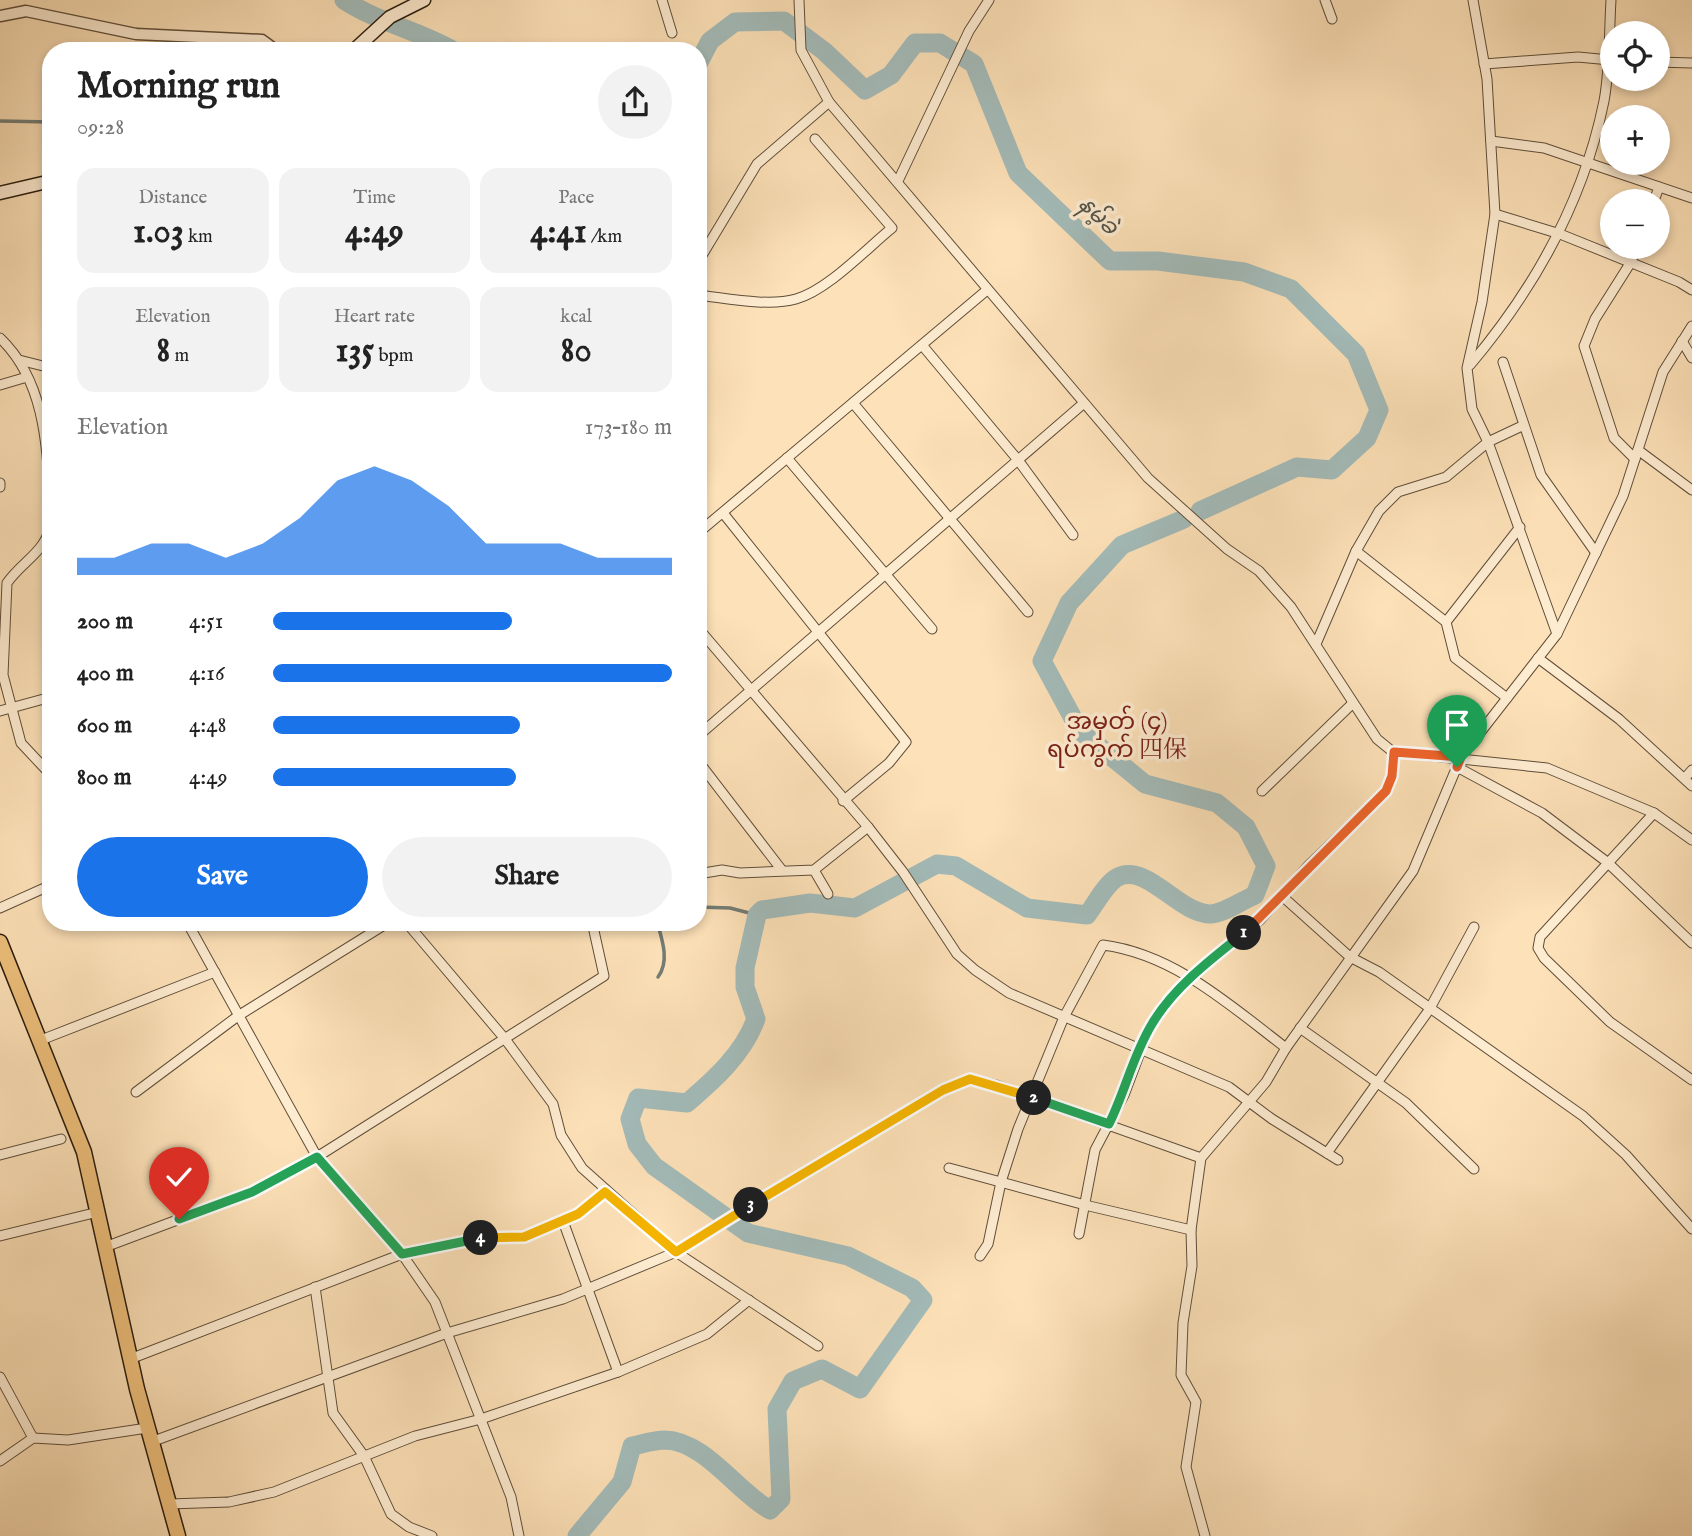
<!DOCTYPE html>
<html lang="en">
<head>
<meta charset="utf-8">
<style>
	:root { --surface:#fff; --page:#f2f2f2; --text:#222; --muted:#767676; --accent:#1a73e8 }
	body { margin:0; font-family:"IM FELL English","Noto Serif SC","Noto Sans Myanmar",serif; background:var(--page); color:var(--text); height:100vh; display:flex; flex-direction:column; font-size:26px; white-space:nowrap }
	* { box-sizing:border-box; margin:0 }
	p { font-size:23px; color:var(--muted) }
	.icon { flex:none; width:38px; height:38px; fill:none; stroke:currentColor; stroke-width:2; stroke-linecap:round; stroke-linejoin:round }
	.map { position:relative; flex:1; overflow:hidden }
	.side { position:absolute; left:42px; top:42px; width:665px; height:889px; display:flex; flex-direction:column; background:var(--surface); border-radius:28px; box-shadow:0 4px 10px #0003 }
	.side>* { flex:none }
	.fabs { position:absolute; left:1600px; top:21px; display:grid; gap:14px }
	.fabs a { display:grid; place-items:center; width:70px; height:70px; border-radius:50%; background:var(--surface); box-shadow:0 4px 10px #0003; font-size:35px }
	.pin { position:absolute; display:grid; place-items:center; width:60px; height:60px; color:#fff; margin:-72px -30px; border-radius:50% 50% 50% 0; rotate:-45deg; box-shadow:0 0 7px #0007 }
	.pin .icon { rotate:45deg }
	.km { position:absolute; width:35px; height:35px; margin:-18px; border-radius:50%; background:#222; color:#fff; font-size:19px; line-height:35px; text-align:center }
	.round { display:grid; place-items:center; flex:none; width:74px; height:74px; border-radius:37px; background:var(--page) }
	.head { display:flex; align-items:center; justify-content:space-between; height:119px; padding:0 35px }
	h1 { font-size:38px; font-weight:700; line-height:52px }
	.figures { display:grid; grid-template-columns:repeat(3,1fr); gap:10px; height:119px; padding:7px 35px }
	.figures div { display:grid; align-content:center; border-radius:18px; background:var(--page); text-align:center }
	.figures b { font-size:35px; font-weight:700 }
	.figures small { font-size:19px; font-weight:400 }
	.figures p { font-size:19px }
	.chart { height:196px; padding:14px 35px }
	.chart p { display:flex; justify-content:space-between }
	.chart svg { width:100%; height:126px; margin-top:7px; fill:var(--accent); opacity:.7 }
	.cta { display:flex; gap:14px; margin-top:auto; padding:14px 35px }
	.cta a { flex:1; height:80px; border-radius:42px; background:var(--accent); color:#fff; font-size:28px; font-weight:700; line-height:80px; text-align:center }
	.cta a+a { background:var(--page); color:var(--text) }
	ul { padding:0 35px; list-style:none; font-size:23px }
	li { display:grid; grid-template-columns:112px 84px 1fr; align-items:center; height:52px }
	li i { height:18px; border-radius:9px; background:var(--accent) }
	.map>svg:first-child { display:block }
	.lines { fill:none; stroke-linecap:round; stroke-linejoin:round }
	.stream { stroke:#737c75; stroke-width:3.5 }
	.river { stroke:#a3bbb9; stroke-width:19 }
	.minor-casing { stroke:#5f4e39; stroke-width:11 }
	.tertiary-casing { stroke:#5f4e39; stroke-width:13 }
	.secondary-casing { stroke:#2a1d0f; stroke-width:15 }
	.trunk-casing { stroke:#2a1d0f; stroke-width:17 }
	.minor { stroke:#feecd1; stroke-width:9 }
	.tertiary { stroke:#feecd1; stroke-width:10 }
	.secondary { stroke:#feecd1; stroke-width:12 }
	.trunk { stroke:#eec07c; stroke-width:14 }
	.split-1-casing { stroke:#fff; stroke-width:14 }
	.split-2-casing { stroke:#fff; stroke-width:14 }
	.split-3-casing { stroke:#fff; stroke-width:14 }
	.split-4-casing { stroke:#fff; stroke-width:14 }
	.split-5-casing { stroke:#fff; stroke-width:14 }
	.split-1 { stroke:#f0652b; stroke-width:9 }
	.split-2 { stroke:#22a559; stroke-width:9 }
	.split-3 { stroke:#f5b400; stroke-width:9 }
	.split-4 { stroke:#f5b400; stroke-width:9 }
	.split-5 { stroke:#22a559; stroke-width:9 }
	.labels { text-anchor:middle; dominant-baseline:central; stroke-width:7; stroke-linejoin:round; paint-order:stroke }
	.water-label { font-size:23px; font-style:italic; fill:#54544a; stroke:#feecd1 }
	.quarter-label { font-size:24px; fill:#7a1f14; stroke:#feecd1 }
</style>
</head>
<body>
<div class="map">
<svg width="1692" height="1536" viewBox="0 0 1692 1536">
	<rect width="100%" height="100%" fill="#fde1b8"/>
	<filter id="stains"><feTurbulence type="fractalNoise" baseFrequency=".00286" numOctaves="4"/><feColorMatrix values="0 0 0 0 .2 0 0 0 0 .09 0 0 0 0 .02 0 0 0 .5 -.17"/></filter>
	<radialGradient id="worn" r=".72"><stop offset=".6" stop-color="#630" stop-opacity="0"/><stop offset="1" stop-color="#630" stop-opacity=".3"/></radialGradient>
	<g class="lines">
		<g class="stream">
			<path d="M0,121L51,122"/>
			<path d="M698,907L730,908L757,915"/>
			<path d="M657,922C662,939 670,961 658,977"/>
		</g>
		<g class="river">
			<path d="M344,0C379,23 418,30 454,51"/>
			<path d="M698,64L710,41L735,22L784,21L824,51L865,90L891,75L915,43H940L974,64L1018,173L1110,261H1158L1244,272L1291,289L1356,354L1379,410L1367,438L1332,470L1297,467L1200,511"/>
			<path d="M577,1536L622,1482L632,1446C642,1444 655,1440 665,1440C705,1441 737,1492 770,1510L781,1499L777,1409L793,1381L822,1369L860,1389L923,1300L912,1288L848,1256L748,1233L654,1166L637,1144L630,1119L638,1098L687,1103C715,1079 743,1054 756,1019L745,987V968L757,915L762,910L810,903L855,908L937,864L956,866L1027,908L1087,915C1095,905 1106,883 1118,877C1147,863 1178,913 1210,914C1223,914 1243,900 1255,895L1266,866L1246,827L1217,803L1145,784L1080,731L1042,661L1069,603L1122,545L1184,519"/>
		</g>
		<defs>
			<g id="minor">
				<path d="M662,0L672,33"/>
				<path d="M799,0L801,50L829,102L1148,478L1227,549L1259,571L1291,607L1377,739L1393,752L1547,768L1654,813L1692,840"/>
				<path d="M1325,0L1332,19"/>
				<path d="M1473,0L1487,79L1495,214L1482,302L1467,368L1472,409L1488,442L1557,634"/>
				<path d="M1657,62L1692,63"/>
				<path d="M1484,64L1578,57L1610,60"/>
				<path d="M1491,141L1544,148L1692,198"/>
				<path d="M898,181L969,31L989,0"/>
				<path d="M1654,201L1659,187"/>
				<path d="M1495,214L1560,234L1679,282L1692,290"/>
				<path d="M698,262L757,164L829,102"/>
				<path d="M698,295C726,298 768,307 796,299C828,290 866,249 892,228L815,139"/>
				<path d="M0,338C48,384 47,454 51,515"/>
				<path d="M1682,341L1692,358"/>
				<path d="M922,345L1018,460L1073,535"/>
				<path d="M19,360L51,368"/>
				<path d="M1503,362L1541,475L1596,553"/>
				<path d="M1470,365C1535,288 1584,200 1604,101C1610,69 1609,33 1611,0"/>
				<path d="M0,385L27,377"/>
				<path d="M853,403L1028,612"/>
				<path d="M1638,450L1692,490"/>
				<path d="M787,458L932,629"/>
				<path d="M1635,459L1614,438L1584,346L1595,319L1631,262L1636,247"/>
				<path d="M0,483V487"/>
				<path d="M723,513L906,742L889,763L843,801"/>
				<path d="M51,521C49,550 22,561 7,583L3,675L21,743L51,775"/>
				<path d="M698,533L987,290"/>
				<path d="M1356,551L1446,622L1455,658L1507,698"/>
				<path d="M1446,622L1520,527"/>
				<path d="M698,628L868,827L903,872L957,954L975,970L1009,993L1229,1087L1272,1119L1338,1160"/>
				<path d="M1316,644L1356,551L1379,511L1398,492L1446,477L1488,442L1522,426"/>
				<path d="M1538,658L1619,719L1692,786"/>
				<path d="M0,711L51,697"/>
				<path d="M698,736L1084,403"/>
				<path d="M698,761L781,869"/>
				<path d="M1457,767L1542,813L1607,862L1692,943"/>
				<path d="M1685,778L1692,770"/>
				<path d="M1262,791L1352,704"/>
				<path d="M1654,813L1540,937L1538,948L1544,958L1610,1022L1692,1080"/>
				<path d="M814,870L828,894"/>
				<path d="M698,874L722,870L740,873L814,870L868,827"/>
				<path d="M1282,896L1350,957L1379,972L1583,1116L1626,1155L1692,1229"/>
				<path d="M0,908L51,885"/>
				<path d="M187,922L317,1157L402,1254L435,1302L511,1497L519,1536"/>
				<path d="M406,922L505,1039L553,1104L561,1135L582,1168L676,1252L818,1346"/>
				<path d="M1300,1028L1406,1103L1474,1169"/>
				<path d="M41,1040L215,972"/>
				<path d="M136,1092L238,1016L389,922"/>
				<path d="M1327,1153L1429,1010L1474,927"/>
				<path d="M0,1155L61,1139"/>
				<path d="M949,1168L1085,1205L1191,1230"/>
				<path d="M563,1221L618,1372"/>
				<path d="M1079,1234L1095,1150L1124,1095L1150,1026L1165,1003L1218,954L1260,920L1309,865L1386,791L1392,776L1393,752"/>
				<path d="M0,1236L98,1212"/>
				<path d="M105,1247L252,1192L317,1157L604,976L592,922"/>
				<path d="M980,1256L988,1244L1001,1182L1018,1129L1064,1017L1103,945C1174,954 1231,1006 1286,1048"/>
				<path d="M315,1287L333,1413L364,1456L391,1514L409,1527L432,1536"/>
				<path d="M130,1359L402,1254L475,1238L524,1237L578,1214L605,1192"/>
				<path d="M0,1377L33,1438"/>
				<path d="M151,1442L447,1333L563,1299L676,1252L943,1090L970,1079L996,1085L1201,1158"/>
				<path d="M0,1461L33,1438L68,1440L147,1428"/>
				<path d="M169,1504L229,1502L274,1492L415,1436L481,1419L618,1372L707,1334L749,1300"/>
				<path d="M1205,1536L1186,1467L1196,1402L1181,1375L1183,1323L1192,1266L1191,1230L1201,1158L1266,1082L1286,1048L1413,871L1461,757L1557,634L1623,496L1663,372L1692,326"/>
			</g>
			<path id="tertiary" d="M0,16L26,11L136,34L262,40L277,51"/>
			<g id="secondary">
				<path d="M353,51L390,17L424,0"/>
				<path d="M0,193L51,181"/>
			</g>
			<path id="trunk" d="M0,942L84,1152L137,1389L178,1536"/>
		</defs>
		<use href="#minor" class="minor-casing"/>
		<use href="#tertiary" class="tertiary-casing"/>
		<use href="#secondary" class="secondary-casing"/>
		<use href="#trunk" class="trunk-casing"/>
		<use href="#minor" class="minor"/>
		<use href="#tertiary" class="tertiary"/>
		<use href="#secondary" class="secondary"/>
		<use href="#trunk" class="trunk"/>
	</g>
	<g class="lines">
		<defs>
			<path id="split-1" d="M1244,933L1386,791L1392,776L1394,752L1461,757L1457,767"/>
			<path id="split-2" d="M1034,1098L1109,1124C1125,1092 1133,1055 1152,1024C1173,988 1211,959 1244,933"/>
			<path id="split-3" d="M751,1205L943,1090L970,1079L1034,1098"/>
			<path id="split-4" d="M481,1238L524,1237L578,1214L605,1192L676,1252L751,1205"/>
			<path id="split-5" d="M179,1219L252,1192L317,1157L402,1254L481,1238"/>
		</defs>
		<use href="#split-1" class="split-1-casing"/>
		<use href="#split-2" class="split-2-casing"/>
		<use href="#split-3" class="split-3-casing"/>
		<use href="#split-4" class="split-4-casing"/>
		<use href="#split-5" class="split-5-casing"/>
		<use href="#split-1" class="split-1"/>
		<use href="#split-2" class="split-2"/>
		<use href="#split-3" class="split-3"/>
		<use href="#split-4" class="split-4"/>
		<use href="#split-5" class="split-5"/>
	</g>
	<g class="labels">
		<g class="water-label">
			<text transform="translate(1098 216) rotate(44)">နမ့်ခဲ</text>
		</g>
		<g class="quarter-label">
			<text x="1117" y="722">အမှတ် (၄)<tspan x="1117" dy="28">ရပ်ကွက် 四保</tspan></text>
		</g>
	</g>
	<rect width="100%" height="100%" filter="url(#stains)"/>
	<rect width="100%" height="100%" fill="url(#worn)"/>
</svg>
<div class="fabs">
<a><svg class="icon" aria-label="locate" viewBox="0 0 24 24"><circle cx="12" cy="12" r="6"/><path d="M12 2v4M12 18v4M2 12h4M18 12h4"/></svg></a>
<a>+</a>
<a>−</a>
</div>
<div class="pin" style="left:1457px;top:767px;background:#1e9e55"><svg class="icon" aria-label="arrive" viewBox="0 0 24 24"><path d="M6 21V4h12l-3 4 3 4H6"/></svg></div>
<div class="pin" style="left:179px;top:1219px;background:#d93025"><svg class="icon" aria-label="check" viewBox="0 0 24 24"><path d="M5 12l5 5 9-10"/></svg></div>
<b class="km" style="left:1244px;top:933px">1</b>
<b class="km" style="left:1034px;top:1098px">2</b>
<b class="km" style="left:751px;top:1205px">3</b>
<b class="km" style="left:481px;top:1238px">4</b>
<section class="side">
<div class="head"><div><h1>Morning run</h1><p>09:28</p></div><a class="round"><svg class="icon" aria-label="share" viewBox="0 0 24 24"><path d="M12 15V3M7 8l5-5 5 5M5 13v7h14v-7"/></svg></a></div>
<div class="figures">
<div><p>Distance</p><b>1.03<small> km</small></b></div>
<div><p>Time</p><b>4:49</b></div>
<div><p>Pace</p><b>4:41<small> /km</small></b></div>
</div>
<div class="figures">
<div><p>Elevation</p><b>8<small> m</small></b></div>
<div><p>Heart rate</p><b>135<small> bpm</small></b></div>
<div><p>kcal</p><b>80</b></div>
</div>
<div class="chart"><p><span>Elevation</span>173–180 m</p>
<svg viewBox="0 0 160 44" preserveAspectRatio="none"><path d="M0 44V38L10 38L20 33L30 33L40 38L50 33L60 24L70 11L80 6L90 11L100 20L110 33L120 33L130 33L140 38L150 38L160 38V44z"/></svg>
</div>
<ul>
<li><b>200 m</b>4:51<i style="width:60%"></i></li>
<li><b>400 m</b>4:16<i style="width:100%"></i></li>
<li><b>600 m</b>4:48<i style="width:62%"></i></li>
<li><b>800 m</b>4:49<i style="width:61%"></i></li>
</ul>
<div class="cta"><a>Save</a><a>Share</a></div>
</section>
</div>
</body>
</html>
